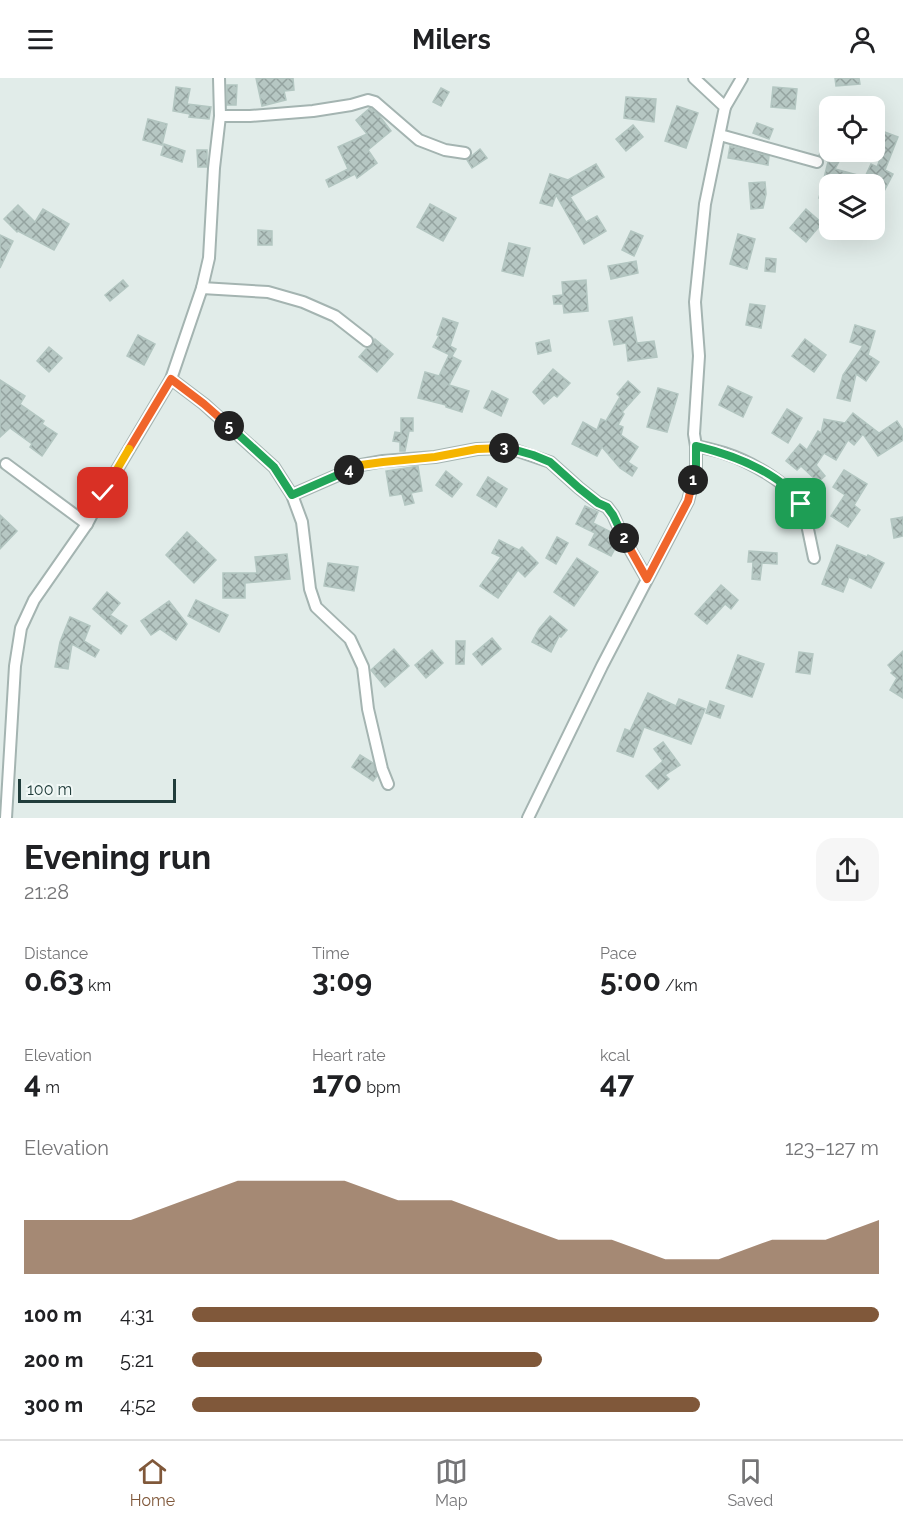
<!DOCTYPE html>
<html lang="en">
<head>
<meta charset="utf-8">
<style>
	:root { --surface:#fff; --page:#f6f6f6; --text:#202124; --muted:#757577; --line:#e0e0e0; --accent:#80583a }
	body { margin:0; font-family:Raleway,sans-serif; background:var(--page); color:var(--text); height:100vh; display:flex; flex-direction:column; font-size:22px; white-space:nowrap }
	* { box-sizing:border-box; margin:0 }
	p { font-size:20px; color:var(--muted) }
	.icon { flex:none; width:33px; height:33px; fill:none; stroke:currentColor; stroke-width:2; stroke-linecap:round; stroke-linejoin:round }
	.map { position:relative; height:740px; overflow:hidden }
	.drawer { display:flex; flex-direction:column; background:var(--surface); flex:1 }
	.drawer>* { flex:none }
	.fabs { position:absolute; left:819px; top:18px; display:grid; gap:12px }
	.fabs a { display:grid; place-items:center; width:66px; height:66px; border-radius:12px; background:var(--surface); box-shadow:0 6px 24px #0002; font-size:30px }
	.scale { position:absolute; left:18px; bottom:15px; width:158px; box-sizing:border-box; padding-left:6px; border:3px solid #213d3b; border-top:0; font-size:16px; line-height:21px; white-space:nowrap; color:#213d3b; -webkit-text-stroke:4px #f1f8f6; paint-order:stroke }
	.pin { position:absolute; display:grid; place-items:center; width:51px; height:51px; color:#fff; margin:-26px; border-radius:12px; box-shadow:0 3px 9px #0006 }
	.km { position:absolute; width:30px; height:30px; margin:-15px; border-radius:50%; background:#222; color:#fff; font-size:16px; line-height:30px; text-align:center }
	.round { display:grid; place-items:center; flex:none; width:63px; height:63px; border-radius:18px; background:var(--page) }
	.headline { display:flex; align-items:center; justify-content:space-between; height:102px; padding:0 24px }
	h1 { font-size:33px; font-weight:700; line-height:45px }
	.figures { display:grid; grid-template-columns:repeat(3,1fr); gap:9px; height:102px; padding:6px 24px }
	.figures div { display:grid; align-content:center }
	.figures b { font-size:30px; font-weight:700 }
	.figures small { font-size:16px; font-weight:400 }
	.figures p { font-size:16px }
	.chart { height:168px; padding:12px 24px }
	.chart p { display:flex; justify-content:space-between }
	.chart svg { width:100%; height:108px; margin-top:6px; fill:var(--accent); opacity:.7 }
	ul { padding:0 24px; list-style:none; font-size:20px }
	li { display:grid; grid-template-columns:96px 72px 1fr; align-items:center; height:45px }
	li i { height:15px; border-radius:8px; background:var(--accent) }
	header { display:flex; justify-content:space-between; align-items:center; height:78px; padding:0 24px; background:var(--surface); font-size:27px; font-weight:700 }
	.tabs { display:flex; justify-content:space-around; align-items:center; height:84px; border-top:2px solid var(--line); background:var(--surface); font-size:16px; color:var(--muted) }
	.tabs a { display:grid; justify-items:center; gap:3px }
	.tabs .active { color:var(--accent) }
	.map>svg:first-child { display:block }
	.building { fill:url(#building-cross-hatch); stroke:#b3c6c1; stroke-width:1.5 }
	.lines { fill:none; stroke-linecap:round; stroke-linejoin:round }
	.minor-casing { stroke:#a4b4b1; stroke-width:14 }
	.minor { stroke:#fff; stroke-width:10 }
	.split-1-casing { stroke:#fff; stroke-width:12 }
	.split-2-casing { stroke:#fff; stroke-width:12 }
	.split-3-casing { stroke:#fff; stroke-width:12 }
	.split-4-casing { stroke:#fff; stroke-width:12 }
	.split-5-casing { stroke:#fff; stroke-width:12 }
	.split-6-casing { stroke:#fff; stroke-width:12 }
	.split-7-casing { stroke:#fff; stroke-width:12 }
	.split-1 { stroke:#22a559; stroke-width:8 }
	.split-2 { stroke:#f0652b; stroke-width:8 }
	.split-3 { stroke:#22a559; stroke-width:8 }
	.split-4 { stroke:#f5b400; stroke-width:8 }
	.split-5 { stroke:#22a559; stroke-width:8 }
	.split-6 { stroke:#f0652b; stroke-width:8 }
	.split-7 { stroke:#f5b400; stroke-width:8 }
</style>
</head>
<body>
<header><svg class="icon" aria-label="menu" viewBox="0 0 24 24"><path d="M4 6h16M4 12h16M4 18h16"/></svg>Milers<svg class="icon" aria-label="person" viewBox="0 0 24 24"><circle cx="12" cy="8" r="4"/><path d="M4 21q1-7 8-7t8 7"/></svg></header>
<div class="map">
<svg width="903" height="740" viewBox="0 0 903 740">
	<defs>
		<pattern id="building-cross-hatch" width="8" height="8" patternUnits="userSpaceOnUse" patternTransform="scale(1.5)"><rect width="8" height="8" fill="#b6c7c3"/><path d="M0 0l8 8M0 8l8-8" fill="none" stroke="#94a3a0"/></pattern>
	</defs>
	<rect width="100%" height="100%" fill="#e1ece9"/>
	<g class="building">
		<path d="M256,0H293L294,12L284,13L286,22L262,28Z"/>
		<path d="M835,0H859L860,6L836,8Z"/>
		<path d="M227,7H237L236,27H227Z"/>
		<path d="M176,9L190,11L187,26L211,29L209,41L189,39L190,36L173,33Z"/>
		<path d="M773,9L797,11L795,31L771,29Z"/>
		<path d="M441,10L449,14L441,28L433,24Z"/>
		<path d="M626,19L656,21L654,44L624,40Z"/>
		<path d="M677,28L698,35L686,70L665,63Z"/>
		<path d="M370,30L378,36L391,53L368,72L377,85L357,100L355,96L329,109L326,102L348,91L338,69L367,56L356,42Z"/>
		<path d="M148,41L167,46L162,67L143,62Z"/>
		<path d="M757,45L773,51L769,61L753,55Z"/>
		<path d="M633,47L643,59L626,73L616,61Z"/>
		<path d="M874,50L898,59L885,92L893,96L881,119L874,116V106H830V123L819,120L828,84L819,77L830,57V74H844L835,91L865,99L871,86L877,89L885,68L874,64Z"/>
		<path d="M164,66L185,73L182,84L161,77Z"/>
		<path d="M730,68L769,78L768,87L728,80Z"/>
		<path d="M480,71L487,80L472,90L467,82Z"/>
		<path d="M197,72H207V89H198Z"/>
		<path d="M596,86L604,99L570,119L586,144L597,138L606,153L584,166L556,117L552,128L540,125L550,96L568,102Z"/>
		<path d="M765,104L766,116L763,130L751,131L749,105Z"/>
		<path d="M430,126L456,140L443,163L417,149Z"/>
		<path d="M18,127L35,144L43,131L69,146L54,172L18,153L17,154L4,141Z"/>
		<path d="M806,131L822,145L806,164L790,150Z"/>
		<path d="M258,152L272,153V167H258Z"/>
		<path d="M631,153L643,158L634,178L622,172Z"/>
		<path d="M738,156L755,161L747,191L730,186Z"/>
		<path d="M0,157L13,163L0,190Z"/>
		<path d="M509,165L530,170L523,198L502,193Z"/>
		<path d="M766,180L776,181L775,194L765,193Z"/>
		<path d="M636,183L638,195L611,201L608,188Z"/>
		<path d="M123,202L128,208L110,223L105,217Z"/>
		<path d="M586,202L588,233L564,235L563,226H554L553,218L563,217L562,204Z"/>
		<path d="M750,226L765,228L761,250L746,247Z"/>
		<path d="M632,239L637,265L654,263L657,279L628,283L626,265L614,267L609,243Z"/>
		<path d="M443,240L458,245L450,268L456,271L452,278L433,269L439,258L437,257Z"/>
		<path d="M855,247L875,253L868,277L879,284L866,303L856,296L850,323L837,320L843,297L863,268L850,264Z"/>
		<path d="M138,257L155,266L144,287L127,278Z"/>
		<path d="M375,261L393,276L377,294L359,279L367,270L372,268Z"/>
		<path d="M805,261L826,277L814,294L792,278Z"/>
		<path d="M549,262L551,273L538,276L536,265Z"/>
		<path d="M49,269L62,280L49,294L37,283Z"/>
		<path d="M449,277L461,283L449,307L469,313L462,334L446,329V327L418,320L425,294L439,298Z"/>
		<path d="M553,291L570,305L557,319L554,317L544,326L533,314Z"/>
		<path d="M0,302L25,318L20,326L44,343L42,346L57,356L42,378L30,369L32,366L10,350L0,359Z"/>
		<path d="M628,303L640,314L622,334L624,336L618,347L623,349L621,357L638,369L628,384L637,390L632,398L620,390L602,369L597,378L572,366L583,344L597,352L601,341L606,343L620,319L617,316Z"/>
		<path d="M728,308L752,319L743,339L719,327Z"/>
		<path d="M658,310L678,316L667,354L647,349Z"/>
		<path d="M492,313L508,321L501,338L484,330Z"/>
		<path d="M787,331L802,340L788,365L772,355Z"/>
		<path d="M853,335L879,355L897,343L903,352V362L878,378L863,356L854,367L848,362L836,382L824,375L816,387L825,398L818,404L801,388L797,392L786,383L800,366L807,372L818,353L821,355L824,341L845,345Z"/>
		<path d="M401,340H413V353H409L405,373H400V364L393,363L395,354L401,355Z"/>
		<path d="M418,388L422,413L411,415L414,425L405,427L402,416L390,418L386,393Z"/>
		<path d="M844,392L867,406L854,427L860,432L848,449L831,438L845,417L833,409Z"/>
		<path d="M446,393L462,406L452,419L436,407Z"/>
		<path d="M488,399L507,411L496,429L477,417Z"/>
		<path d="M585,428L598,434L593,445L613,455L618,465L611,478L589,467L595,455L576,446Z"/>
		<path d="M0,437L17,453L0,471Z"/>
		<path d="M903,439V458L894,460L891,441Z"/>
		<path d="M187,454L216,482L194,505L166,477Z"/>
		<path d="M557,459L568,465L556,486L546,480Z"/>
		<path d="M499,462L519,472L522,469L538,485L525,499L518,492L498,520L480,508L501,479L492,475Z"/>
		<path d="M837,467L867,479L868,477L884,485L871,510L849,499L843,514L822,506Z"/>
		<path d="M749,473L777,475V486L762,485L760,502L752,501L753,484H748Z"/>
		<path d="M287,476L290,501L245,505V520H223V495H257L255,479Z"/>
		<path d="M577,480L598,494L574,528L554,514Z"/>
		<path d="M328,485L358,489L354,513L324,508Z"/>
		<path d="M721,507L738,522L731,531L725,526L707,546L695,536Z"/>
		<path d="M107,514L120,525L110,537L127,548L121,556L93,531Z"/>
		<path d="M196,522L228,537L219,554L188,538Z"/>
		<path d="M169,523L187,546L176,562L160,551L151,557L141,543Z"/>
		<path d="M550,538L567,552L561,559L559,558L551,574L532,564L539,551Z"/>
		<path d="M70,539L90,548L84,563L99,572L95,579L72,566L68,591L55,589L60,564Z"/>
		<path d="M492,560L501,571L482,587L473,576Z"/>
		<path d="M456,563H465L464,586H456Z"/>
		<path d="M394,571L409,588L385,609L371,592Z"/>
		<path d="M432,572L443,585L426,600L415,587Z"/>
		<path d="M903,573V620L890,612L897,600L891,595L893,593L888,587Z"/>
		<path d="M799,574L813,576L810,596L796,594Z"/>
		<path d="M738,577L764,586L752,619L726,610Z"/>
		<path d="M648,615L676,628L679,621L705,631L691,666L644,649L633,679L617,673L625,651L630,653Z"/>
		<path d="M710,623L724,628L720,640L706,635Z"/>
		<path d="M663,664L680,687L665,697L669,701L658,711L646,698L663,683L654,671Z"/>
		<path d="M360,677L373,685L377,698L373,703L352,689Z"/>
	</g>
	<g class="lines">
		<defs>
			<g id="minor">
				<path d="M725,29L742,0"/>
				<path d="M220,38H250L313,33L351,27L368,22L375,24L419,62L445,72L465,75"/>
				<path d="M720,57L817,84"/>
				<path d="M202,210L268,214L303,224L335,238L367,263"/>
				<path d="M171,301L204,326L274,389L292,417L302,444L310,511L316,529L350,561L363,589L368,631L382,691L388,706"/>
				<path d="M696,368C705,370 715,372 724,375C749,383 794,407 804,432L814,480"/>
				<path d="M6,386L87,446"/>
				<path d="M292,417L361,387L383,383L435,379L477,371L509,370L550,384L579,410L598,425L607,429L613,437L624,461L647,501"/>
				<path d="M6,740L15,588L21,550L34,522L87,446L103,415L171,301L202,210L209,180L214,90L220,38L219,0"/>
				<path d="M528,740L602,588L688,423L696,391V368L694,356L699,278L695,224L705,126L725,29L694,0"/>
			</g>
		</defs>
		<use href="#minor" class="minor-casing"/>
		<use href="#minor" class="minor"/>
	</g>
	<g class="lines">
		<defs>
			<path id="split-1" d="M693,402L696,391V368C729,376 763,388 789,411C794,415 797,421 801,426"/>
			<path id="split-2" d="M624,460L647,501L688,423L693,402"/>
			<path id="split-3" d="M504,370H509L533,377L550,384L579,410L598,425L607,429L613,437L624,460"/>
			<path id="split-4" d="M349,392L361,387L383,384L435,379L477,371L504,370"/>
			<path id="split-5" d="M229,348L274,389L292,417L349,392"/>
			<path id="split-6" d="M129,371L171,301L204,326L229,348"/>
			<path id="split-7" d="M103,415L129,371"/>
		</defs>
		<use href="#split-1" class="split-1-casing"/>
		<use href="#split-2" class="split-2-casing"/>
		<use href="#split-3" class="split-3-casing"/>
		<use href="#split-4" class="split-4-casing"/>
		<use href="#split-5" class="split-5-casing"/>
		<use href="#split-6" class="split-6-casing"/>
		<use href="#split-7" class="split-7-casing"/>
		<use href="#split-1" class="split-1"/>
		<use href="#split-2" class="split-2"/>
		<use href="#split-3" class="split-3"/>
		<use href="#split-4" class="split-4"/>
		<use href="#split-5" class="split-5"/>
		<use href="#split-6" class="split-6"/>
		<use href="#split-7" class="split-7"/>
	</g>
</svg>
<div class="fabs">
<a><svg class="icon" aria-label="locate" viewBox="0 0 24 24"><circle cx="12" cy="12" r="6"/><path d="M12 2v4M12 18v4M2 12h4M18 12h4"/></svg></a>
<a><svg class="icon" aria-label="layers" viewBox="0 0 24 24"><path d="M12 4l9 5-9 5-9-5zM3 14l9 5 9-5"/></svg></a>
</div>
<div class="scale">100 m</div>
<div class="pin" style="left:801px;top:426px;background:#1e9e55"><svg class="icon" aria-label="arrive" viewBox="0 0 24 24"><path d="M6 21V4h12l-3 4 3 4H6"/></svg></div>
<div class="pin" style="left:103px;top:415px;background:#d93025"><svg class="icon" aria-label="check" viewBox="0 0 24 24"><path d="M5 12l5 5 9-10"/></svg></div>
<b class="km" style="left:693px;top:402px">1</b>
<b class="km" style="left:624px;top:460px">2</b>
<b class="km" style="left:504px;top:370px">3</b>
<b class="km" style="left:349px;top:392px">4</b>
<b class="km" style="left:229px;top:348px">5</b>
</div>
<section class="drawer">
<div class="headline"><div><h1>Evening run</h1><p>21:28</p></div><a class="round"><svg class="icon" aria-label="share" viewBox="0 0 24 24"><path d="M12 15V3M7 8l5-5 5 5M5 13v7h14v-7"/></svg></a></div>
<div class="figures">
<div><p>Distance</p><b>0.63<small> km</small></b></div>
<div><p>Time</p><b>3:09</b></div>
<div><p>Pace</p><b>5:00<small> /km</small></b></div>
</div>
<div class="figures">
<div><p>Elevation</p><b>4<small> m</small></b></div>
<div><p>Heart rate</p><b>170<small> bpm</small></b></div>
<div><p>kcal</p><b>47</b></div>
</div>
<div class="chart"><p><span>Elevation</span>123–127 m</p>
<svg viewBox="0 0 160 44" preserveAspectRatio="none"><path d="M0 44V22L10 22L20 22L30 14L40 6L50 6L60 6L70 14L80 14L90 22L100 30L110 30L120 38L130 38L140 30L150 30L160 22V44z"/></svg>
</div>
<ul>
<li><b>100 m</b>4:31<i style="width:100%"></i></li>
<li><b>200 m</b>5:21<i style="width:51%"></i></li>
<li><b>300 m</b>4:52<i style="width:74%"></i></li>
</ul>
</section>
<nav class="tabs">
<a class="active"><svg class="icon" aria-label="home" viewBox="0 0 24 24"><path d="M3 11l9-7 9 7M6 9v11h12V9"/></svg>Home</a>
<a><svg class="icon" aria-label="map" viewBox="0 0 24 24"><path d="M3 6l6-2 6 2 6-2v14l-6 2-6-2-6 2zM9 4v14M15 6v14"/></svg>Map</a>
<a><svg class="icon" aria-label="saved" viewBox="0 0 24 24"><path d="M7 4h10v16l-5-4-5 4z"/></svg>Saved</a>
</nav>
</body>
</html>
